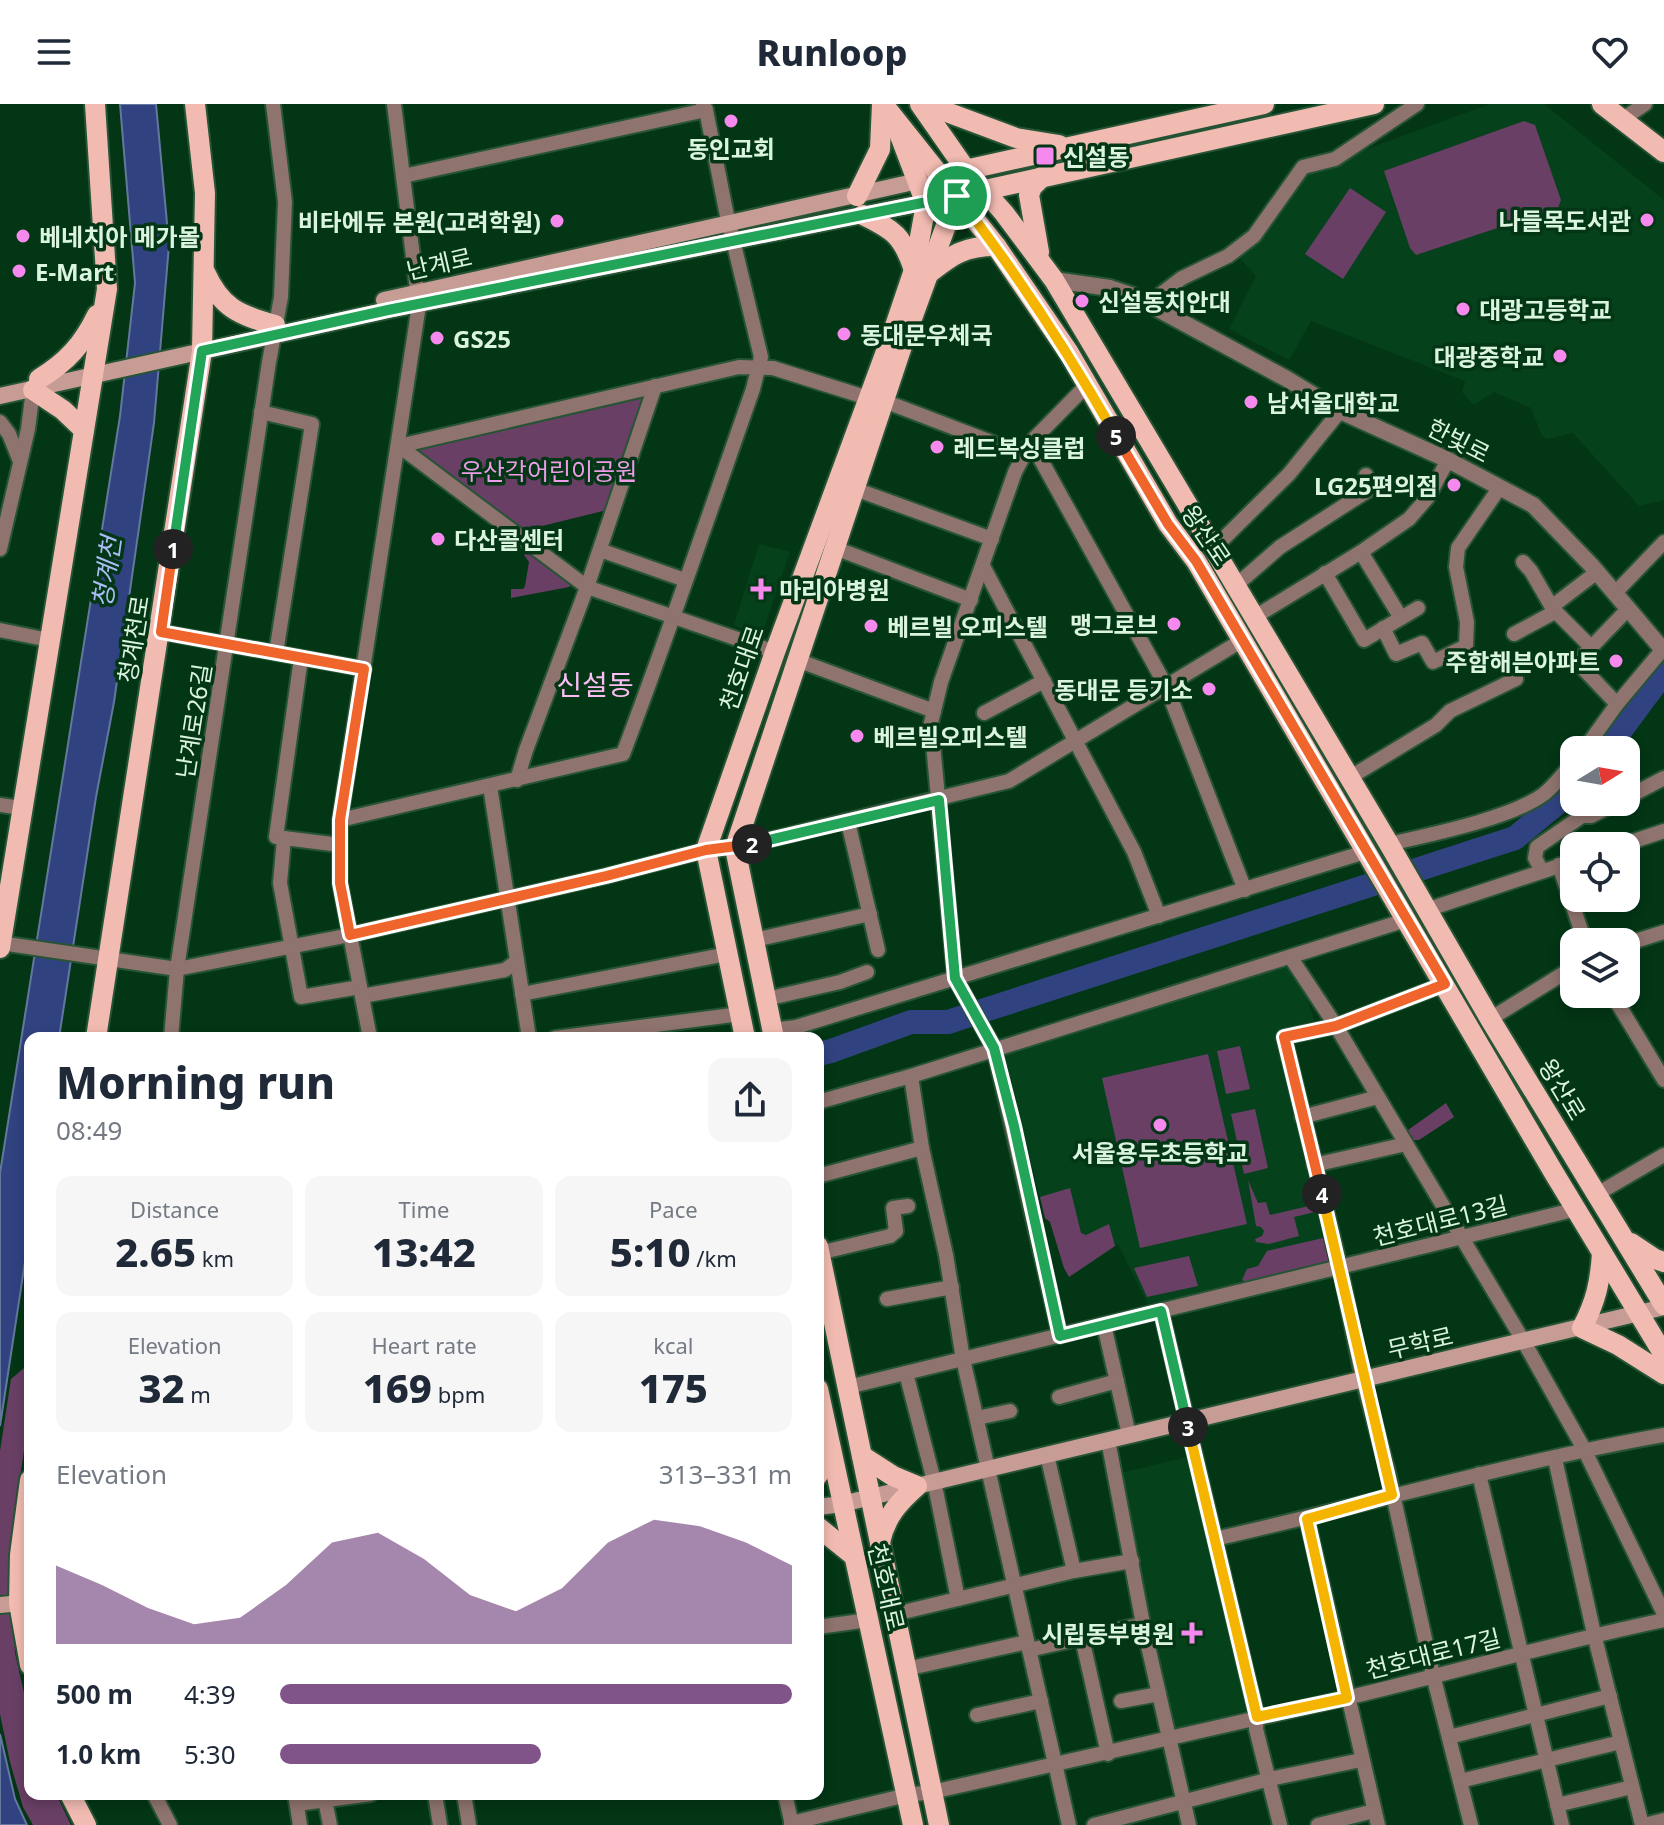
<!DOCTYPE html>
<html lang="en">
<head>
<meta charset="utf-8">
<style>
	:root { --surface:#fff; --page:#f6f6f7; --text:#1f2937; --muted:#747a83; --accent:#805489 }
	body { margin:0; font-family:"Noto Sans","Noto Sans KR",sans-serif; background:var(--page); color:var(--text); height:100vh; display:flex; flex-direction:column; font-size:30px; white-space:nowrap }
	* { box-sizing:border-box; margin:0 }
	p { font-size:26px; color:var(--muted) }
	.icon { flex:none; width:44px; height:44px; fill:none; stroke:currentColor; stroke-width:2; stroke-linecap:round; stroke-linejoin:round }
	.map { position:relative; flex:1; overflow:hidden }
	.side { position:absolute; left:24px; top:928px; width:800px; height:768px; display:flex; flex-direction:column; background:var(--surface); border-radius:16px; box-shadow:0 4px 12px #0003 }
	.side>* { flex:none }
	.needle { width:52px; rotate:79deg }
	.controls { position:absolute; left:1560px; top:632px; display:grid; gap:16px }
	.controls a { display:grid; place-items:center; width:80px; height:80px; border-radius:16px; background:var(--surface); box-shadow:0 4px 12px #0003; font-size:40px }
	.pin { position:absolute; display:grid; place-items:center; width:68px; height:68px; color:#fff; margin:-34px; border:4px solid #fff; border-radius:50%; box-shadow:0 2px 8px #0007 }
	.km { position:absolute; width:40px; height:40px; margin:-20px; border-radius:50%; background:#222; color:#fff; font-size:22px; line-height:40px; text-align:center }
	.round { display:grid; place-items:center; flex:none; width:84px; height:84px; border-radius:16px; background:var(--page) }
	.summary { display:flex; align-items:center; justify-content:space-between; height:136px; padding:0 32px }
	h1 { font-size:44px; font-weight:800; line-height:60px }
	.stats { display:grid; grid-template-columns:repeat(3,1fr); gap:12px; height:136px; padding:8px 32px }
	.stats div { display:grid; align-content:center; border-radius:16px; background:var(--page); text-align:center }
	.stats b { font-size:40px; font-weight:800 }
	.stats small { font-size:22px; font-weight:400 }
	.stats p { font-size:22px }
	.chart { height:224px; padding:16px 32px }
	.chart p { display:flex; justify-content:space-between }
	.chart svg { width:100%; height:144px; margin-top:8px; fill:var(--accent); opacity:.7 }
	ul { padding:0 32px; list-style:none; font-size:26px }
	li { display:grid; grid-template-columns:128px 96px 1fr; align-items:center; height:60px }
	li i { height:20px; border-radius:10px; background:var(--accent) }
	header { display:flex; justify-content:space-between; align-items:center; height:104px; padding:0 32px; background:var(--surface); font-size:36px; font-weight:800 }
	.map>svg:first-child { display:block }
	.built { fill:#05421c }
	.green { fill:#693f66 }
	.water { fill:#314280; stroke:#64779c; stroke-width:2 }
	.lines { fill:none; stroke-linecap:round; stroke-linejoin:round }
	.river { stroke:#314280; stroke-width:24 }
	.minor-casing { stroke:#265435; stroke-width:18 }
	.tertiary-casing { stroke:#265435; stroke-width:20 }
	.secondary-casing { stroke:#265435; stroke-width:20 }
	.primary-casing { stroke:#265435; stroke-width:24 }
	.minor { stroke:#8e736e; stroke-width:14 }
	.tertiary { stroke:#8e736e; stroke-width:16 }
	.secondary { stroke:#c69c94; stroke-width:16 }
	.primary { stroke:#f1bbb1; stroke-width:20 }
	.split-1-casing { stroke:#fff; stroke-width:16 }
	.split-2-casing { stroke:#fff; stroke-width:16 }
	.split-3-casing { stroke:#fff; stroke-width:16 }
	.split-4-casing { stroke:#fff; stroke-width:16 }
	.split-5-casing { stroke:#fff; stroke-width:16 }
	.split-6-casing { stroke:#fff; stroke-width:16 }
	.split-1 { stroke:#22a559; stroke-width:10 }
	.split-2 { stroke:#f0652b; stroke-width:10 }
	.split-3 { stroke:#22a559; stroke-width:10 }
	.split-4 { stroke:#f5b400; stroke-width:10 }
	.split-5 { stroke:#f0652b; stroke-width:10 }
	.split-6 { stroke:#f5b400; stroke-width:10 }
	.poi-dot { fill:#f689ed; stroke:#033615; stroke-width:3 }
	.labels { text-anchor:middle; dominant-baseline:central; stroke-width:7; stroke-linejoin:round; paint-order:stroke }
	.poi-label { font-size:24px; font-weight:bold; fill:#dbf4df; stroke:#033615; text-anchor:start }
	.street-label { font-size:24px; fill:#dbf4df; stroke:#033615 }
	.park-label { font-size:24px; fill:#ef9ce8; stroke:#033615 }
	.water-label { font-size:26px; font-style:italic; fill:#a9bcf4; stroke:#033615 }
	.quarter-label { font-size:28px; fill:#fbbdf4; stroke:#033615 }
</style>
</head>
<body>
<header><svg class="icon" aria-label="menu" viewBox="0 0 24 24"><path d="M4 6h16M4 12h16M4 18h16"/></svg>Runloop<svg class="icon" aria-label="heart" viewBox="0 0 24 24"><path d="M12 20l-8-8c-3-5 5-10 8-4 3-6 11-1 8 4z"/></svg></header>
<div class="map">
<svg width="1664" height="1721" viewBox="0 0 1664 1721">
	<rect width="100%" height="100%" fill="#033615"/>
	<g class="built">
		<path d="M1490,0H1544L1664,96V396L1639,402L1573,329L1548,335L1542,332L1531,304L1494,288L1474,301L1462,288L1465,277L1311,217L1289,256L1229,225L1256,172L1237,151L1269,124L1306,67Z"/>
		<path d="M759,440L790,448L761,533L734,521Z"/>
		<path d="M1284,863L1294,867L1302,879L1314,915L1312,920L1278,930L1332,1159L1148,1201L1118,1140L1069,1173L1064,1164L1050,1118L1045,1114L1003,948Z"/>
		<path d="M1187,1353L1248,1606L1174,1626L1121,1369Z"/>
	</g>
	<g class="green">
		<path d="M1524,17L1535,21L1561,96L1558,104L1416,151L1410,144L1384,67Z"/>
		<path d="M1350,84L1386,108L1343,175L1305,150Z"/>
		<path d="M644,290L607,406L526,426L412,344Z"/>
		<path d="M526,446L572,480L569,483L511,494V485H523L525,482L529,458L524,451Z"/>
		<path d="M1240,942L1250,985L1226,990L1217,947Z"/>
		<path d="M1208,950L1247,1120L1140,1144L1102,974Z"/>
		<path d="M1446,999L1454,1013L1419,1036H1409L1408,1026Z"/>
		<path d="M1255,1005L1268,1064L1244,1070L1231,1010Z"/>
		<path d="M1248,1076L1258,1099L1266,1098L1270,1111L1313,1101L1315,1108L1294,1113L1299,1132L1269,1140L1256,1138L1255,1135L1262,1132L1264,1127L1261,1123L1256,1122Z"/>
		<path d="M1070,1084L1081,1129L1086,1131L1109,1120L1115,1142L1069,1173L1064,1164L1050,1118L1045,1114L1040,1093Z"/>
		<path d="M1323,1134L1329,1159L1247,1178L1242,1176L1247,1165L1258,1162L1267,1147Z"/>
		<path d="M1189,1152L1198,1182L1147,1193L1134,1164Z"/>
		<path d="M30,1259V1306L17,1393L11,1464L15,1549L30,1616V1690H56L71,1721H33L23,1703L10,1658L0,1610V1347L11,1275Z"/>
	</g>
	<g class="water">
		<path d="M120,0H156L169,141L154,319L114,598L96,693L59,934H30V1125L0,1322V1069L120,312L135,179Z"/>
		<path d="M0,1630L15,1695L27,1721H0Z"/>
	</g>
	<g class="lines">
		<g class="river">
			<path d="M1606,646L1664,568"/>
			<path d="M818,950L831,947L911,918H948L1515,734L1574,685"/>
		</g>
		<defs>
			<g id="minor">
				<path d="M1623,15L1645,0"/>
				<path d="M403,72L706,6"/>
				<path d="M1153,202L1161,190L1182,174L1228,152L1254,132L1303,63L1335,55L1417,0"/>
				<path d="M884,297L1025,351"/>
				<path d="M261,308L312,320L276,549"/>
				<path d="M0,318L9,330L19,355"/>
				<path d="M1031,338L1166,582L1245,786"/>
				<path d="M399,342L739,263L773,264L868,294"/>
				<path d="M399,342L587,483L775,548"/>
				<path d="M855,385L992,435"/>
				<path d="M835,444L971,496"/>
				<path d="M0,445L28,325L33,286"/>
				<path d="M1213,445L1289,370L1340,307"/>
				<path d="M600,446L685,476"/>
				<path d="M1361,448L1401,514"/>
				<path d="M1523,458L1531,467L1553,505L1592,544"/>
				<path d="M983,462L1134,748L1159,812"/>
				<path d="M1325,469L1364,536L1418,504"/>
				<path d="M1234,483L1280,443L1367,387L1366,371"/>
				<path d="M1615,489L1664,438"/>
				<path d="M1253,514L1361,448L1409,415L1428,393L1448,356"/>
				<path d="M1383,524L1396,550L1422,539L1433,558L1466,542L1467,518L1456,463L1458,444L1500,383"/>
				<path d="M0,526L49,536"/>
				<path d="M161,528L364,565"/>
				<path d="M1514,530L1551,510L1554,501L1597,468"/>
				<path d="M301,554L276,733L340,741"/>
				<path d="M797,556L934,607"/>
				<path d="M1617,600L1577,558L1628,505"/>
				<path d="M984,609L1044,577"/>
				<path d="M1584,646L1617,600L1663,545"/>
				<path d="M1349,674L1436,621L1450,607L1516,575"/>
				<path d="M517,676L526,646L587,483L655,282"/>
				<path d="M490,682L529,934"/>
				<path d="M1626,694L1664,674"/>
				<path d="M0,701L22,704"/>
				<path d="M340,716L623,650C669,529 710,407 753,285L761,253L726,107L706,6L703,0"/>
				<path d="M848,718L878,846"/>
				<path d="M284,734L280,779L301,893L360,883"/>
				<path d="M1389,740C1429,731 1512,714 1544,690C1555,681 1565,668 1574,657"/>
				<path d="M1619,742L1664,727"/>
				<path d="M1559,761L1585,838"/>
				<path d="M1542,767L1535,754L1537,743L1582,712H1591L1618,698"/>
				<path d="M1426,806L1574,757"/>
				<path d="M754,836L870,810"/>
				<path d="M0,839L177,865L350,831L606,772L706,746L735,744L1009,677L1241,537"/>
				<path d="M1626,840L1664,828"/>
				<path d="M1291,854L1336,922L1524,1238L1584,1345L1664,1510"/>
				<path d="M1445,880L1336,922L1284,933L1340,1163L1363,1276L1388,1368L1433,1571L1471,1721"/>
				<path d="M522,890L727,850"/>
				<path d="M1612,890L1664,976"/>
				<path d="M362,892L505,866L517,857"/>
				<path d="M766,895L840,878L867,868"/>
				<path d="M1490,915L1574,863"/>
				<path d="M772,926L796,923L1365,748"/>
				<path d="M171,934L177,865L269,258L281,193L285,98L273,0"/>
				<path d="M370,934L340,779V716L419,201L394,0"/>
				<path d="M555,934L740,910"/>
				<path d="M911,972L922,1044L946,1151L963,1255L1069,1721"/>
				<path d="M818,998L911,972L1406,816"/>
				<path d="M1302,1013L1378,993"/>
				<path d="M1314,1061L1406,1040"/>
				<path d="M818,1072L922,1044"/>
				<path d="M1597,1090L1664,1051"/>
				<path d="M819,1149L890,1132L896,1127L893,1104L908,1102"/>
				<path d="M887,1195L952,1183"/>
				<path d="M1161,1207L1257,1613L1256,1625L1280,1721"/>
				<path d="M1104,1221L1129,1331"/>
				<path d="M1060,1232L994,944L955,874L931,619L941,578L1015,368L1031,338L1087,281"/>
				<path d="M906,1269L934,1377L958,1495"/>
				<path d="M848,1283L1577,1105"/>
				<path d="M1059,1293L1117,1277"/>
				<path d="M977,1314L1010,1307"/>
				<path d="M1108,1336L1143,1520L1189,1721"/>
				<path d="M1047,1351L1074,1467"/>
				<path d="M1555,1355L1594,1530L1642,1721"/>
				<path d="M1479,1370L1562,1721"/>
				<path d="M1307,1415L1378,1721"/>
				<path d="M1215,1435C1365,1401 1513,1358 1664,1331"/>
				<path d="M895,1510L1074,1467L1132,1457"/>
				<path d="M818,1523L868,1516"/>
				<path d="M1082,1534L1108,1650"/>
				<path d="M1029,1546L1143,1520"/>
				<path d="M906,1565L1027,1538"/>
				<path d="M1121,1597L1159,1590"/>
				<path d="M977,1611L1041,1597"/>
				<path d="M1449,1633L1610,1592"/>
				<path d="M1460,1677L1621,1638"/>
				<path d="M154,1690L170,1721"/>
				<path d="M295,1690L300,1721"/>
				<path d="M435,1690L440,1721"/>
				<path d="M464,1690L469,1721"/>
				<path d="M785,1690L792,1721"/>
				<path d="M325,1696L330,1721"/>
				<path d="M297,1700L371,1690"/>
				<path d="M1557,1701L1632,1683"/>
				<path d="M791,1719L907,1691L932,1688C1070,1657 1208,1626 1346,1594C1452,1569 1557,1538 1664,1516"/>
				<path d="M1094,1721L1270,1675L1361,1656"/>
				<path d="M1318,1721L1374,1707"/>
				<path d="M1644,1721L1664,1716"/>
			</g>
			<path id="tertiary" d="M1054,176L1110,184L1134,192L1287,275L1340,307L1448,356L1533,401L1591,461L1664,547"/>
			<g id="secondary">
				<path d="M384,196L927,75"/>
				<path d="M0,292L388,206L957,92"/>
				<path d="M818,1403L842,1400L1664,1203"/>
				<path d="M0,1501L30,1498"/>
			</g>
			<g id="primary">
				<path d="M883,0L996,142L1069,249L1168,420L1196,457L1554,1069L1664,1251"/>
				<path d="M920,0L966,66L1004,109L1054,176L1389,740L1490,915L1664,1201"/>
				<path d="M925,0L1016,34L1059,41"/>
				<path d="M1602,0L1664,48"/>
				<path d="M899,29L926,100"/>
				<path d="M956,68L1264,0"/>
				<path d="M976,88L1374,0"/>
				<path d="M857,92L880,45L882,0"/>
				<path d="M863,111C894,126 903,132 914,166"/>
				<path d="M1039,148L1029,91L1032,83L1043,72"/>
				<path d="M205,168C221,204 239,211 275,221"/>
				<path d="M928,170C952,151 964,142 996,142"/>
				<path d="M39,275C67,258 83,240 97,211"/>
				<path d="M33,286L63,306L84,326"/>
				<path d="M0,844L107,185L95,0"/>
				<path d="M96,934L202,247L205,89L195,0"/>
				<path d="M745,934L706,746L775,548L891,234L914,166L926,100L940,72"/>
				<path d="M774,934L735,744L903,239L960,83"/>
				<path d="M1631,1139L1655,1155L1664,1158"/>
				<path d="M818,1142L939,1721"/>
				<path d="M1602,1149C1600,1179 1596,1197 1582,1224L1618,1241L1664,1270"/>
				<path d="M818,1285L913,1721"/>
				<path d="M862,1352L893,1372L917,1382C898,1399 886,1412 880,1438"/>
				<path d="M818,1371L831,1346"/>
				<path d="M30,1376L20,1451L19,1499L30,1561"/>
				<path d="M818,1423L854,1452"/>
				<path d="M70,1690L86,1721"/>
			</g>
		</defs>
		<use href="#minor" class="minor-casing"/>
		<use href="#tertiary" class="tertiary-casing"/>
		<use href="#secondary" class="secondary-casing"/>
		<use href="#primary" class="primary-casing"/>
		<use href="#minor" class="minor"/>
		<use href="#tertiary" class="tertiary"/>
		<use href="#secondary" class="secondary"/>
		<use href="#primary" class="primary"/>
	</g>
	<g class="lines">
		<defs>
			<path id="split-1" d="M173,445L202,247L388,206L957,92"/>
			<path id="split-2" d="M173,445L161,528L364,565L340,716V779L350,831L606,772L706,746L752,740"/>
			<path id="split-3" d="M752,740L939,696L955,874L994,944L1014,1022L1060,1232L1161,1207L1188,1323"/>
			<path id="split-4" d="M1188,1323L1257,1613L1347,1594L1307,1415L1392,1391L1322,1090"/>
			<path id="split-5" d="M1116,332L1168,420L1196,457L1445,880L1336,922L1284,933L1322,1090"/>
			<path id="split-6" d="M957,92C1017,169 1068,248 1116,332"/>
		</defs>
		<use href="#split-1" class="split-1-casing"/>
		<use href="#split-2" class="split-2-casing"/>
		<use href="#split-3" class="split-3-casing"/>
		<use href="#split-4" class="split-4-casing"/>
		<use href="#split-5" class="split-5-casing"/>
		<use href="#split-6" class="split-6-casing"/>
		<use href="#split-1" class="split-1"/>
		<use href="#split-2" class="split-2"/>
		<use href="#split-3" class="split-3"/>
		<use href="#split-4" class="split-4"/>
		<use href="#split-5" class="split-5"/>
		<use href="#split-6" class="split-6"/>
	</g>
	<g class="poi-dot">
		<circle cx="731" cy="17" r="8"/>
		<rect x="1035" y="42" width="20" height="20" rx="4"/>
		<circle cx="1647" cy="116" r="8"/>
		<circle cx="557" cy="117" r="8"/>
		<circle cx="23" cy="132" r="8"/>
		<circle cx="19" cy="167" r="8"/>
		<circle cx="1082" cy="197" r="8"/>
		<circle cx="1463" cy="205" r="8"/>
		<circle cx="844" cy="230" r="8"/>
		<circle cx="437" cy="234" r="8"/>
		<circle cx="1560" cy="252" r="8"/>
		<circle cx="1251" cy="298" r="8"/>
		<circle cx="937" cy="343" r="8"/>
		<circle cx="1454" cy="381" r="8"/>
		<circle cx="438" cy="435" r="8"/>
		<path d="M757 473h8v8h8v8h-8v8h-8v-8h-8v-8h8z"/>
		<circle cx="1174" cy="520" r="8"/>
		<circle cx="871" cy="522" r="8"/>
		<circle cx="1616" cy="557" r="8"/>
		<circle cx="1209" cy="585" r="8"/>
		<circle cx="857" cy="632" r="8"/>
		<circle cx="1160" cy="1021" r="8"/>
		<path d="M1188 1517h8v8h8v8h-8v8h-8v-8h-8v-8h8z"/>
	</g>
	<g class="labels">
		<g class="poi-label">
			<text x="731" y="44" text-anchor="middle">동인교회</text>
			<text x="1063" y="52">신설동</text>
			<text x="1631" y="116" text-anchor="end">나들목도서관</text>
			<text x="541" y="117" text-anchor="end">비타에듀 본원(고려학원)</text>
			<text x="39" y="132">베네치아 메가몰</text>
			<text x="35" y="167">E-Mart</text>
			<text x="1098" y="197">신설동치안대</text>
			<text x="1479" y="205">대광고등학교</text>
			<text x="860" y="230">동대문우체국</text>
			<text x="453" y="234">GS25</text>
			<text x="1544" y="252" text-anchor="end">대광중학교</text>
			<text x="1267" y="298">남서울대학교</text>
			<text x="953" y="343">레드복싱클럽</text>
			<text x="1438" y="381" text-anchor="end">LG25편의점</text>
			<text x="454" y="435">다산콜센터</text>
			<text x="779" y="485">마리아병원</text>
			<text x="1158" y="520" text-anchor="end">맹그로브</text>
			<text x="887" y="522">베르빌 오피스텔</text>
			<text x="1600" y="557" text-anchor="end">주함해븐아파트</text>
			<text x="1193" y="585" text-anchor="end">동대문 등기소</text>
			<text x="873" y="632">베르빌오피스텔</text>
			<text x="1160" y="1048" text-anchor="middle">서울용두초등학교</text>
			<text x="1174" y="1529" text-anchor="end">시립동부병원</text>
		</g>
		<g class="street-label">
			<text transform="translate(439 159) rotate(-13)">난계로</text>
			<text transform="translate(1459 336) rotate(27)">한빛로</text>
			<text transform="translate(1207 431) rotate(56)">왕산로</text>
			<text transform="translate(133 535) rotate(-81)">청계천로</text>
			<text transform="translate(741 564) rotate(-71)">천호대로</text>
			<text transform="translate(193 617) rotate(-81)">난계로26길</text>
			<text transform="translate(1563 985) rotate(59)">왕산로</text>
			<text transform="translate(1440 1116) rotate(-14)">천호대로13길</text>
			<text transform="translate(1420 1238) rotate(-13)">무학로</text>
			<text transform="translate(887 1483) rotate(77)">천호대로</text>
			<text transform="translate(1433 1549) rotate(-14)">천호대로17길</text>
		</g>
		<g class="park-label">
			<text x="549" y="366">우산각어린이공원</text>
		</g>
		<g class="water-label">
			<text transform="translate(106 468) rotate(-82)">청계천</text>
		</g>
		<g class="quarter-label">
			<text x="595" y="580">신설동</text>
		</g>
	</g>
</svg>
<div class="controls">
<a><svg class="needle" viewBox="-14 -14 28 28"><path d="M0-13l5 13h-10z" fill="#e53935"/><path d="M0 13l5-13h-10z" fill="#747a83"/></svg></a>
<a><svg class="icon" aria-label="locate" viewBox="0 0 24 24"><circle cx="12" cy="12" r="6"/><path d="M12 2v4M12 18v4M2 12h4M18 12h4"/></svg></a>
<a><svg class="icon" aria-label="layers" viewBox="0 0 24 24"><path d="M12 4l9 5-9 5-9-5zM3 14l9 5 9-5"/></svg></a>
</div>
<div class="pin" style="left:957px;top:92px;background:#1e9e55"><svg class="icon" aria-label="arrive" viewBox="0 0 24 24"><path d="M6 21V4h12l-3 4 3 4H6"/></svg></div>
<b class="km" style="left:173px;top:445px">1</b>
<b class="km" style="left:752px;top:740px">2</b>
<b class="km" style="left:1188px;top:1323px">3</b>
<b class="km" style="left:1322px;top:1090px">4</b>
<b class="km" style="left:1116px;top:332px">5</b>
<section class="side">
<div class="summary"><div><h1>Morning run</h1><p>08:49</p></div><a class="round"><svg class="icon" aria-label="share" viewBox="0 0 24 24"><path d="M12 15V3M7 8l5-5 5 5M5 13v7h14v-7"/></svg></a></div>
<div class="stats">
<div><p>Distance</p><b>2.65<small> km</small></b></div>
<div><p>Time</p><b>13:42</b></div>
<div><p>Pace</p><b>5:10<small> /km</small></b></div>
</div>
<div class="stats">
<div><p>Elevation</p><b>32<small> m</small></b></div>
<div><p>Heart rate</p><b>169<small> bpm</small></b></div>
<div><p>kcal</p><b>175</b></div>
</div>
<div class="chart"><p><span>Elevation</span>313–331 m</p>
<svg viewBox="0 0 160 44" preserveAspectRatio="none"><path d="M0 44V20L10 26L20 33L30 38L40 36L50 26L60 13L70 10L80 18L90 29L100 34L110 27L120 13L130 6L140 8L150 13L160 20V44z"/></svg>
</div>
<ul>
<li><b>500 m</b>4:39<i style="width:100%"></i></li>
<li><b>1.0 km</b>5:30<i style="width:51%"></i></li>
</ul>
</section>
</div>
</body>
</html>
